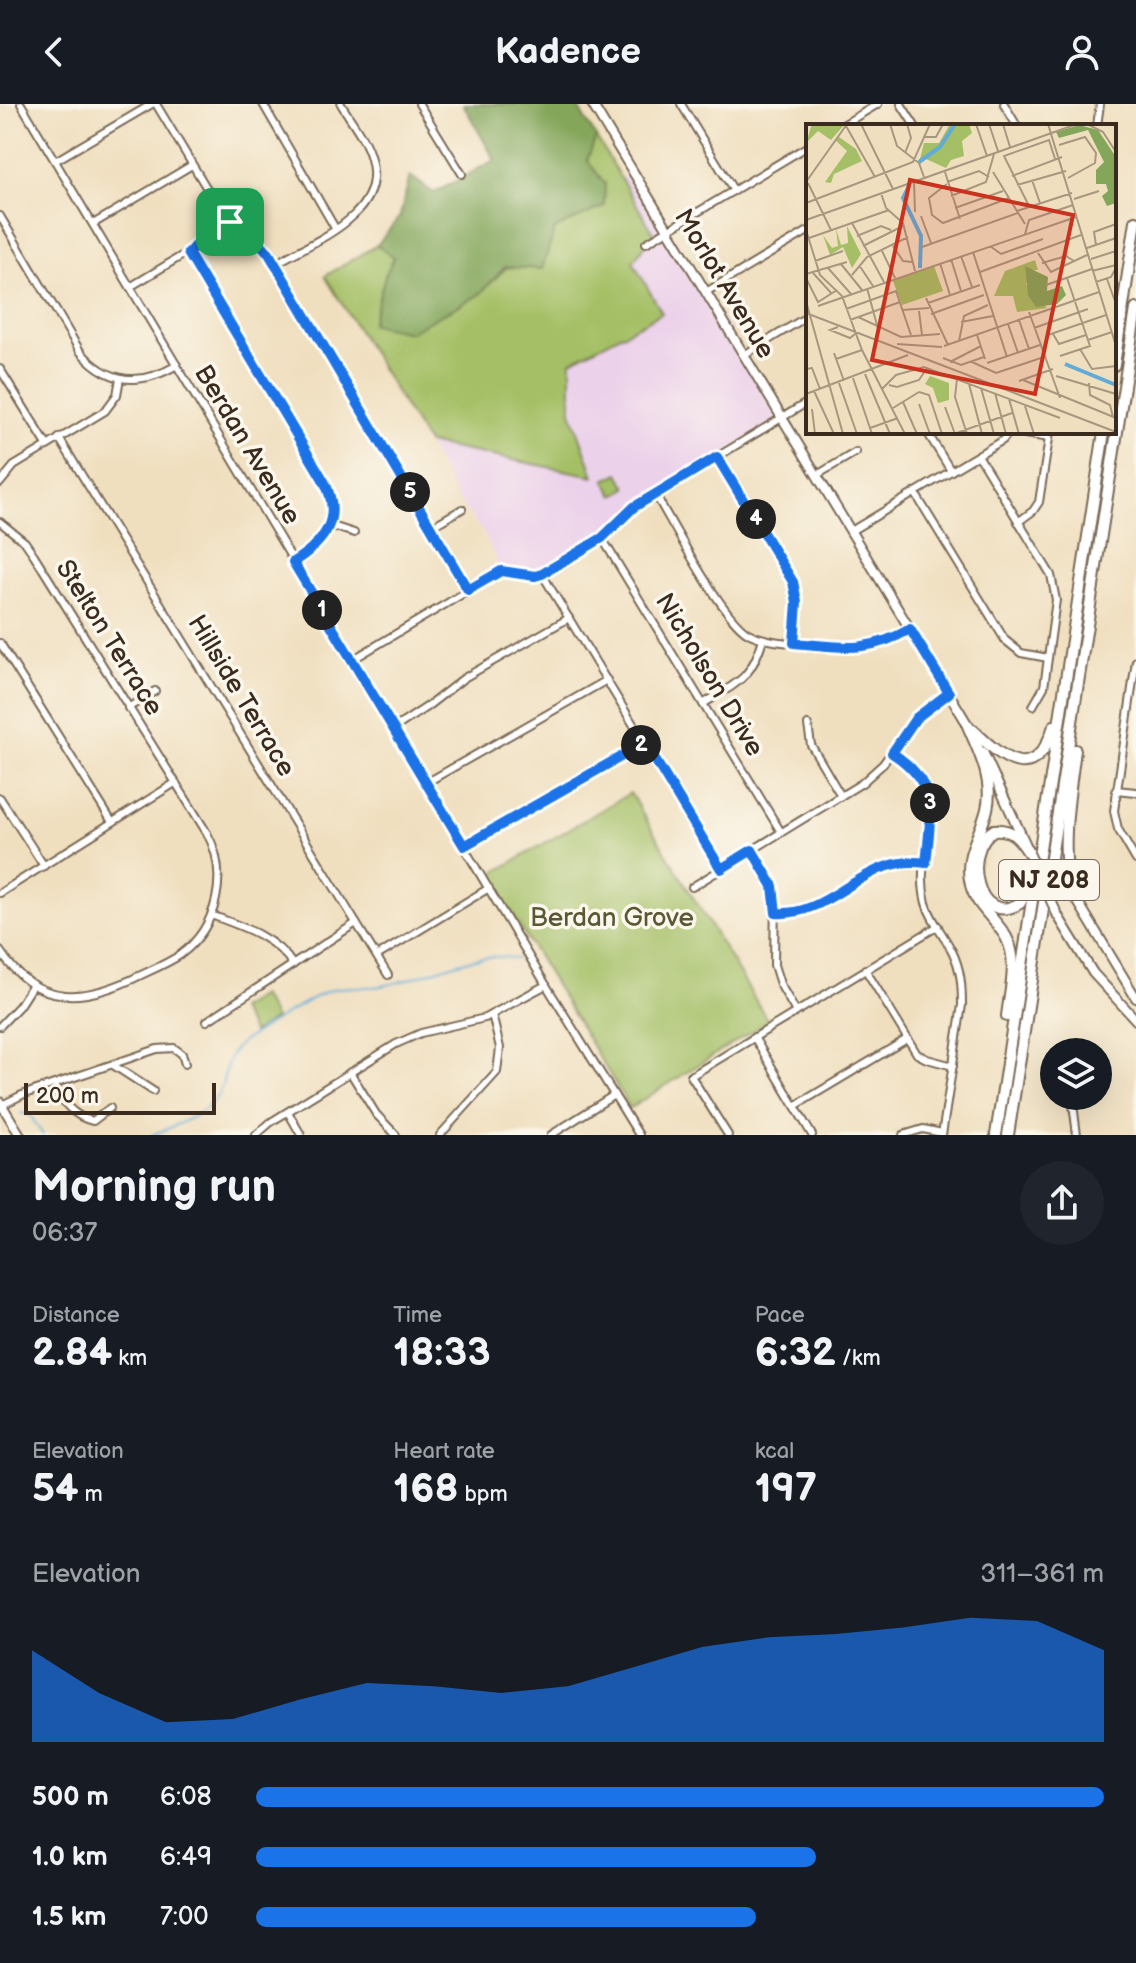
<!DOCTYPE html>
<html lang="en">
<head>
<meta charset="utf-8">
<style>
	:root { --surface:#171b24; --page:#20242c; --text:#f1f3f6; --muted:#9ea1a6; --accent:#1a73e8 }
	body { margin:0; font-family:"Balsamiq Sans",sans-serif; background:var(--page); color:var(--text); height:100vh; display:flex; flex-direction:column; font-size:30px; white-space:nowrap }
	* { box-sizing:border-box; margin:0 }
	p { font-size:26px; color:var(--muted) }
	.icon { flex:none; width:44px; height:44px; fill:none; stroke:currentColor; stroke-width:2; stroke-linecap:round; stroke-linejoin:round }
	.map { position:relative; height:1031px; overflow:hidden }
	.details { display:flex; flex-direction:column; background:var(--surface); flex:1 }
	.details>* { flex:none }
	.buttons { position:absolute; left:1040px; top:934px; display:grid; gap:16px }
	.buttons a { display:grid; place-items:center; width:72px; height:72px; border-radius:50%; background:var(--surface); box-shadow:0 8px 32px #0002; font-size:40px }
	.scale { position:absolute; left:24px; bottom:20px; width:192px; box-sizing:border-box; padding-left:8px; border:4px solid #3b2a1e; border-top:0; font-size:22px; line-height:28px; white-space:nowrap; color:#3b2a1e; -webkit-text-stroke:6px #fbf7ec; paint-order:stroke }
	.pin { position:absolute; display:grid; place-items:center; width:68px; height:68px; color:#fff; margin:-34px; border-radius:16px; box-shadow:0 4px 12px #0006 }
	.km { position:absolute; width:40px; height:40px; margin:-20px; border-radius:50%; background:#222; color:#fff; font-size:22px; line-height:40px; text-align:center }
	.round { display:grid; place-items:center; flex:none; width:84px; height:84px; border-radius:42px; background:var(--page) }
	.overview { display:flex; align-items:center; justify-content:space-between; height:136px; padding:0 32px }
	h1 { font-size:44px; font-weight:600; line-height:60px }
	.metrics { display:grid; grid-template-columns:repeat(3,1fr); gap:12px; height:136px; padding:8px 32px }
	.metrics div { display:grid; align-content:center }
	.metrics b { font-size:40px; font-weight:600 }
	.metrics small { font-size:22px; font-weight:400 }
	.metrics p { font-size:22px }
	.chart { height:224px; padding:16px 32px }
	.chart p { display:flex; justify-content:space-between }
	.chart svg { width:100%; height:144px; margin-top:8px; fill:var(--accent); opacity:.7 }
	ul { padding:0 32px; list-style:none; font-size:26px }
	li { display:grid; grid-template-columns:128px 96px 1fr; align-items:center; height:60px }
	li i { height:20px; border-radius:10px; background:var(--accent) }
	header { display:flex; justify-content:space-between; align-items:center; height:104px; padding:0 32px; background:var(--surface); font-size:36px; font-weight:600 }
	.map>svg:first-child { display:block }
	.built { fill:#ecd1ea }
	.green { fill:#a4bf65; stroke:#707442; stroke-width:2 }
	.forest { fill:#83a65a; stroke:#5f683c; stroke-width:2 }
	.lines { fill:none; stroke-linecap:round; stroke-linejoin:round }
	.stream { stroke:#60abd8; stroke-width:2 }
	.street-casing { stroke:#7a6956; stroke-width:10 }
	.secondary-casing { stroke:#7a6956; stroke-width:12 }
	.highway-casing { stroke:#7a6956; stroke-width:14 }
	.street { stroke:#fff; stroke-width:6 }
	.secondary { stroke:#fff; stroke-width:8 }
	.highway { stroke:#fff; stroke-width:10 }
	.secondary-bridge-casing { stroke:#7a6956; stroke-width:12; stroke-linecap:butt }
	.secondary-bridge { stroke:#fff; stroke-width:8 }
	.route-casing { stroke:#fff; stroke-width:16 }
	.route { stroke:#1a73e8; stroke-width:10 }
	.labels { text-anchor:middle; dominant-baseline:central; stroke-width:7; stroke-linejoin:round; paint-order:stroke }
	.shield { fill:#fbf7ec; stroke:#75685c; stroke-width:2 }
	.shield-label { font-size:24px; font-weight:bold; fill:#3b2a1e }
	.street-label { font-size:26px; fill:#3b2a1e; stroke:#fbf7ec }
	.park-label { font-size:26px; fill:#5a5733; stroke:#fbf7ec }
	.inset-river { fill:none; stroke:#60abd8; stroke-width:4 }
	.inset-road { fill:none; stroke:#a8977f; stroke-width:2 }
	.view { fill:#c8321e; fill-opacity:0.15; stroke:#c8321e; stroke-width:4 }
	.inset-edge { fill:none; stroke:#3b2a1e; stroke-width:4 }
</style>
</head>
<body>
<header><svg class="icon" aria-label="back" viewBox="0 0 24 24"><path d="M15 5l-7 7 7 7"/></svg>Kadence<svg class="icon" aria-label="person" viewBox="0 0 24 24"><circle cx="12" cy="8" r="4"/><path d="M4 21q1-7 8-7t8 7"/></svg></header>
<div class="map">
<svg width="1136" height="1031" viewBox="0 0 1136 1031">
	<rect width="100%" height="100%" fill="#fbf7ec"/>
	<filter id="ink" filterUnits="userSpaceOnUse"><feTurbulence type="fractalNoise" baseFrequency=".0125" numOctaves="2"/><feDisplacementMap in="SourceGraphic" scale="16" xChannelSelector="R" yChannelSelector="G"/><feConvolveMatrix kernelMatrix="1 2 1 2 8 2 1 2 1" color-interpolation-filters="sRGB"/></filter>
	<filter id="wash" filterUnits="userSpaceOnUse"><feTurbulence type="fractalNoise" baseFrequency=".006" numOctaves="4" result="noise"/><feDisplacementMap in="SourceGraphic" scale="32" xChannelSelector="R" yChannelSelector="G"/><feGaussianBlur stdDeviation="1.8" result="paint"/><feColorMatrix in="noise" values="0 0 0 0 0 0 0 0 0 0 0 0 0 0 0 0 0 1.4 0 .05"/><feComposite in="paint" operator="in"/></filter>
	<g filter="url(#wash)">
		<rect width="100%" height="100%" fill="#f0dfbf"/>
		<path class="built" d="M633,67L782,314L627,408L602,434L542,470L501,467L485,431L458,396L427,339L361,232Z"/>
		<g class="green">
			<path d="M596,33L656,133L646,139L633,158L662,209L571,257V307L594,372L427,339L325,172L377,141L394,153L385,172L479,191C517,150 563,117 605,80L587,56Z"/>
			<path d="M619,369L627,384L614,392L605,376Z"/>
			<path d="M630,689L768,917L630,1004L489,772Z"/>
			<path d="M261,892L275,915L253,929L239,905Z"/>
		</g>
		<path class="forest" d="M463,0H576L596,33L587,56L605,80L604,102L555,125L542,165L505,163L479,191L409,228L371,220L385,172L394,153L377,141L400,112L410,72L434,89L495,56Z"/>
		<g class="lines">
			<g class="stream">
				<path d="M21,1009L30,1011L43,1031"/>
				<path d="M152,1031C175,1021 212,1010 221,985C225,972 226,956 235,945C241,936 315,891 328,887C346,880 362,885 381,882C426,875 471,844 517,855"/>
			</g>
		</g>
	</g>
	<g filter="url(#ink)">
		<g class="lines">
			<defs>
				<g id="street">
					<path d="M21,0L546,881L639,1031"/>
					<path d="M156,0L224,113L255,134L268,148L468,486"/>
					<path d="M263,0L335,124"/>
					<path d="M419,0L462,70"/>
					<path d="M681,0L734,87"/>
					<path d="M901,0L915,22"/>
					<path d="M1004,0L1017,22"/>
					<path d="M841,22L878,0"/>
					<path d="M1097,22L1100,0"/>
					<path d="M55,57L152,0"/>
					<path d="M0,112L80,247C108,280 140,283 177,261"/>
					<path d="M93,120L192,61"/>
					<path d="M646,139L808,42"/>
					<path d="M188,149L328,385C338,420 322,441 293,458"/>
					<path d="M275,160C313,137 387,112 371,55C366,35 351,17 341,0"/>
					<path d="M130,183L193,145L224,113"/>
					<path d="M706,188L808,127"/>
					<path d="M744,251L808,212"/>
					<path d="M0,265L47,341"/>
					<path d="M927,328L951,367"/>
					<path d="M1013,328L1049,334"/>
					<path d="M59,334L388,871"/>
					<path d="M978,351L1051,471L1056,496L1044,583L1033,602"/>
					<path d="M717,353L793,478L797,498L794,539"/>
					<path d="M817,371L856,348"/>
					<path d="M0,379L14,362L105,307L117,291L120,274"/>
					<path d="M915,389L1005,536L1021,549L1048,554"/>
					<path d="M655,390C673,420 722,514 748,529C768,539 793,539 815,541C851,544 877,544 910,525"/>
					<path d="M0,418L25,438L34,451L207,729C229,770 218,823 180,851C168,859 154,865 141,871C87,898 38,905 0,847"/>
					<path d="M1018,418L1033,407L1039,398L1050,328"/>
					<path d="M329,421L354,429"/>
					<path d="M431,423L462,405"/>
					<path d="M851,427L1003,336L1009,328"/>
					<path d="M602,434L781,728"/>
					<path d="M542,470L721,765"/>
					<path d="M0,539L112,718"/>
					<path d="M352,556L501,467L535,472L542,470L602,434L634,403L808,298"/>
					<path d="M1136,557L1114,707L1118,725L1136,756"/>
					<path d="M703,600C738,578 751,576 763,535"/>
					<path d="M128,604L155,587"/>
					<path d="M808,621L811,641L841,692"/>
					<path d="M393,625L428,602L464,574L569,514"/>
					<path d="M892,649C964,696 910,738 926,799C931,816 944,831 952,847C961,865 962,882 962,901L942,1031"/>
					<path d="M426,679L607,576"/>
					<path d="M1116,686L1136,688"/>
					<path d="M0,694L44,762"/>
					<path d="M464,742L645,639"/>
					<path d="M752,746L775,790L774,861L780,880L796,908"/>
					<path d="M692,783L862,679L883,660L916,614L949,589"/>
					<path d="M0,789L175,679"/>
					<path d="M776,809C832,813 867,748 926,759"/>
					<path d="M211,811C241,822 276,833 293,861"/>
					<path d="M377,852L489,784"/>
					<path d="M865,865L917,950L927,955L953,962"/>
					<path d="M207,917L356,819"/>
					<path d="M0,922L19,902L33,880"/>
					<path d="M754,933L812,1031"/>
					<path d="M113,961L153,987"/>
					<path d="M350,968L376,1010L396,1031"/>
					<path d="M55,980C61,998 74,1013 93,1017L110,1004"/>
					<path d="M1072,992L1077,1031"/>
					<path d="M2,1001L22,991L157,945L174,944L182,950L185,960"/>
					<path d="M795,1002L907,935"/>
					<path d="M288,1008L301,1031"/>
					<path d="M256,1031L271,1018L396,940L421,929L485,914L546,881"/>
					<path d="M440,1031L497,968L500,944L492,910"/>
					<path d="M551,1031L614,991"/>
					<path d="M728,1031L691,972L938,822"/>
					<path d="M903,1031L923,1025L942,1029"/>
				</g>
				<g id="secondary">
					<path d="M592,0L971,626"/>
					<path d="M983,648L1026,741"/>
					<path d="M1069,783L1136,894"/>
					<path d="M1058,812L1093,869L1136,916"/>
					<path d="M0,998L20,1031"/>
				</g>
				<g id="highway">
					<path d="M1114,261L1136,117"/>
					<path d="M968,622C979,647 994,677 987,705C981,731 965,748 970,776C974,802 994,812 1006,833C1019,856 1010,887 1007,912"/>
					<path d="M973,626C1004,656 1035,682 1054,622"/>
					<path d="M1029,749C1020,735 1012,724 994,726C961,745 976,826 1020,799L1029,781"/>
					<path d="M1069,783C1061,736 1069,692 1075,646"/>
					<path d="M996,1031L1104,328"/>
					<path d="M1008,1031L1136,205"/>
				</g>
			</defs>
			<use href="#street" class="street-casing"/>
			<use href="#secondary" class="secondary-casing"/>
			<use href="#highway" class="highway-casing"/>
			<use href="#street" class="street"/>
			<use href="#secondary" class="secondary"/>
			<use href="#highway" class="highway"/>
			<defs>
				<path id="secondary-bridge" d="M1029,749L1058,812"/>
			</defs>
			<use href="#secondary-bridge" class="secondary-bridge-casing"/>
			<use href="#secondary-bridge" class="secondary-bridge"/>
		</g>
	</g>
	<g class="lines" filter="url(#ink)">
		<defs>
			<path id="route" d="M224,113L255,134L268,148L468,486L501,467L535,472L542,470L602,434L634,403L717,353L793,478L797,498L794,539C840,543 868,550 910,525L949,589L916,614L892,649C939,679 931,710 926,759C864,749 833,813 776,809L773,782L752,746L721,765L645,639L464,742L293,458C325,438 343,414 324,377L188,149Z"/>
		</defs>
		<use href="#route" class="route-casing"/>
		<use href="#route" class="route"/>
	</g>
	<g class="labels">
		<rect class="shield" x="999" y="756" width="100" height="40" rx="6"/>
		<g class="shield-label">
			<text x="1049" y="776">NJ 208</text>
		</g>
		<g class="street-label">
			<text transform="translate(724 180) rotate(59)">Morlot Avenue</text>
			<text transform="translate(247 341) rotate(59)">Berdan Avenue</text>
			<text transform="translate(109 534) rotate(58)">Stelton Terrace</text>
			<text transform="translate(709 571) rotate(59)">Nicholson Drive</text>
			<text transform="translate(241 592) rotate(59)">Hillside Terrace</text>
		</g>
		<g class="park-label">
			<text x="612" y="814">Berdan Grove</text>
		</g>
	</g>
	<g transform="translate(806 20)">
		<rect width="310" height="310" fill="#f0dfbf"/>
		<path d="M6,0H38V1L25,16L12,7L0,19ZM144,0H163L166,9L156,17L158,32L145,36L140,44L120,35L113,39L118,19H133ZM33,13L50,25L56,37L28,50L25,59L19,58L41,27L29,16ZM41,102L55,130L46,144L37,123L24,131L17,111L26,124L32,122L30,105L35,121L42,119ZM229,136L232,146H227L220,160L241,184L211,188L207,172H188L199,147ZM128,142L137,167L96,181L87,157ZM124,252L143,259V276L132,279L127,264L119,260Z" fill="#a4bf65"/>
		<path d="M273,1L292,6L310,33V79L301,82L296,72L302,67L300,60H290V46L298,38L282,6L253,14L250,8ZM219,142L242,153L241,167L256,162L260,171L251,180L230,183L222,171Z" fill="#83a65a"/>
		<path class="inset-river" d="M113,38L134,23L149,0M103,62L97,74L115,112L114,144M259,240L310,261"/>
		<path class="inset-road" d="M55,0L87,65M84,0L91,22L113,39L118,53M170,0L181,32M183,0L192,27M197,0L204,23M242,0L310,222M281,0L297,8L310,28M40,2L69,53M119,13H130L137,0M253,21L279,13L290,29L289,39L262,54M99,29L105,14L101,0M139,48L154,95M187,48L219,100M206,52L256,33M226,56L234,79M108,57L109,88M0,58L41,0M141,58L173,47L183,53M2,59L25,106M141,60L123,74L126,91L137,99L203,74M211,61L260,47M75,69L80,84L97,99L109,147M145,72L180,58L188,30M268,75L293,67M0,79L107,38L124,0M223,82L198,32L243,16L249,35M149,84L197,67M211,87L266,69M115,92L125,119M0,96L271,0M46,99L78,158M0,106L14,151L36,172L56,226L99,310M219,110L223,96L267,81M51,112L75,102L85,106M3,114L83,86M290,121L288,108L310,100M57,122L97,102M87,122L97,137L106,138M184,122L195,130L237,115M116,123L212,89M281,124L310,114M76,127L89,154M167,128L201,233M232,129L245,148L281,131M155,132L166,163M145,135L155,167M285,135L310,127M9,137L37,127M134,139L144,171M236,139L260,132L268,137M35,140L56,166M53,141L67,162M22,144L45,170M286,147L310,141M174,148L275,111M7,149L26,170M0,150L41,138M46,151L61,133L102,113M0,154L12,178L31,166M301,155L310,180M290,158L305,153L310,144M240,161L286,145M61,164L72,205M120,174L142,221M0,177L37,310M122,179L174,161M12,182L270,93M40,185L90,167L105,211M96,186L123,184M113,187L116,211M223,188L254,274M0,189L310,308M125,190L178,171M52,193L95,213L134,210M44,196L94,178M213,196L223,225M155,198L187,192M202,200L212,229M32,203L24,206L44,214L49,210M228,204L282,185M247,210L253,220L280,211M171,211L179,235M242,211L300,191M282,216L306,208M153,217L158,192L182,181M91,220L136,223M138,222L293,168M274,225L286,245L310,242M28,229L38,257M254,232L284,222L261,154M137,234L155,241L178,233M30,235L56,226M144,238L175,222M166,238L190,249L238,233M181,239L234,221M0,245L6,244L14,265M59,250L84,310M250,252L310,270M47,254L66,310M151,255L149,273L161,310M217,256L310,294M213,257L247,245M33,259L51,310M283,259L284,271L304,281L307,293M163,260L176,310M83,261L91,263L113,256L121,244M175,264L188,310M76,265L90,251L118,243L254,294M8,267L28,310M113,268L123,271L136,310M189,269L200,310M0,270L102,231M203,275L213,310M97,278L111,310M113,280L124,310M219,282L228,310M139,283L149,310M87,284L113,268M6,285L9,310M64,304L92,294M148,310L206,289"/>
		<path class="view" d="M104,56L267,91L229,270L66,236Z"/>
		<rect width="310" height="310" class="inset-edge"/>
	</g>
</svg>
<div class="buttons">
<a><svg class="icon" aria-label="layers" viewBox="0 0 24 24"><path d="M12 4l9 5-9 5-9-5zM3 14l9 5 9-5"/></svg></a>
</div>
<div class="scale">200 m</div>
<div class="pin" style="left:230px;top:118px;background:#1e9e55"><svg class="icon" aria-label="arrive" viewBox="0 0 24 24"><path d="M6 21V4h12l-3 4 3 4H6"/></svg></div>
<b class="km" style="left:322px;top:506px">1</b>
<b class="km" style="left:641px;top:641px">2</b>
<b class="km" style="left:930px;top:699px">3</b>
<b class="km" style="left:756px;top:415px">4</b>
<b class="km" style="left:410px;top:388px">5</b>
</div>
<section class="details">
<div class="overview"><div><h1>Morning run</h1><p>06:37</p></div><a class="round"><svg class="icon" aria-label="share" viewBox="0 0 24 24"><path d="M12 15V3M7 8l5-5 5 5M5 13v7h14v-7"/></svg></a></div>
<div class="metrics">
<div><p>Distance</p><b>2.84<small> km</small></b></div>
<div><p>Time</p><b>18:33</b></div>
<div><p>Pace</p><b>6:32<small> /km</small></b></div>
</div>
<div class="metrics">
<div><p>Elevation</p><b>54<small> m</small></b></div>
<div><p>Heart rate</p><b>168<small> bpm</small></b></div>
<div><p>kcal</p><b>197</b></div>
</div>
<div class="chart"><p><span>Elevation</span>311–361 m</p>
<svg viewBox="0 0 160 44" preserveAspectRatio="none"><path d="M0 44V16L10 29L20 38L30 37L40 31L50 26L60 27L70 29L80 27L90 21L100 15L110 12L120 11L130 9L140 6L150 7L160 16V44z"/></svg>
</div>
<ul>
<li><b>500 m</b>6:08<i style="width:100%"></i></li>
<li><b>1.0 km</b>6:49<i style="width:66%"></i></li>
<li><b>1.5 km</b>7:00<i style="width:59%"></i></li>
</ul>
</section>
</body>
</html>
